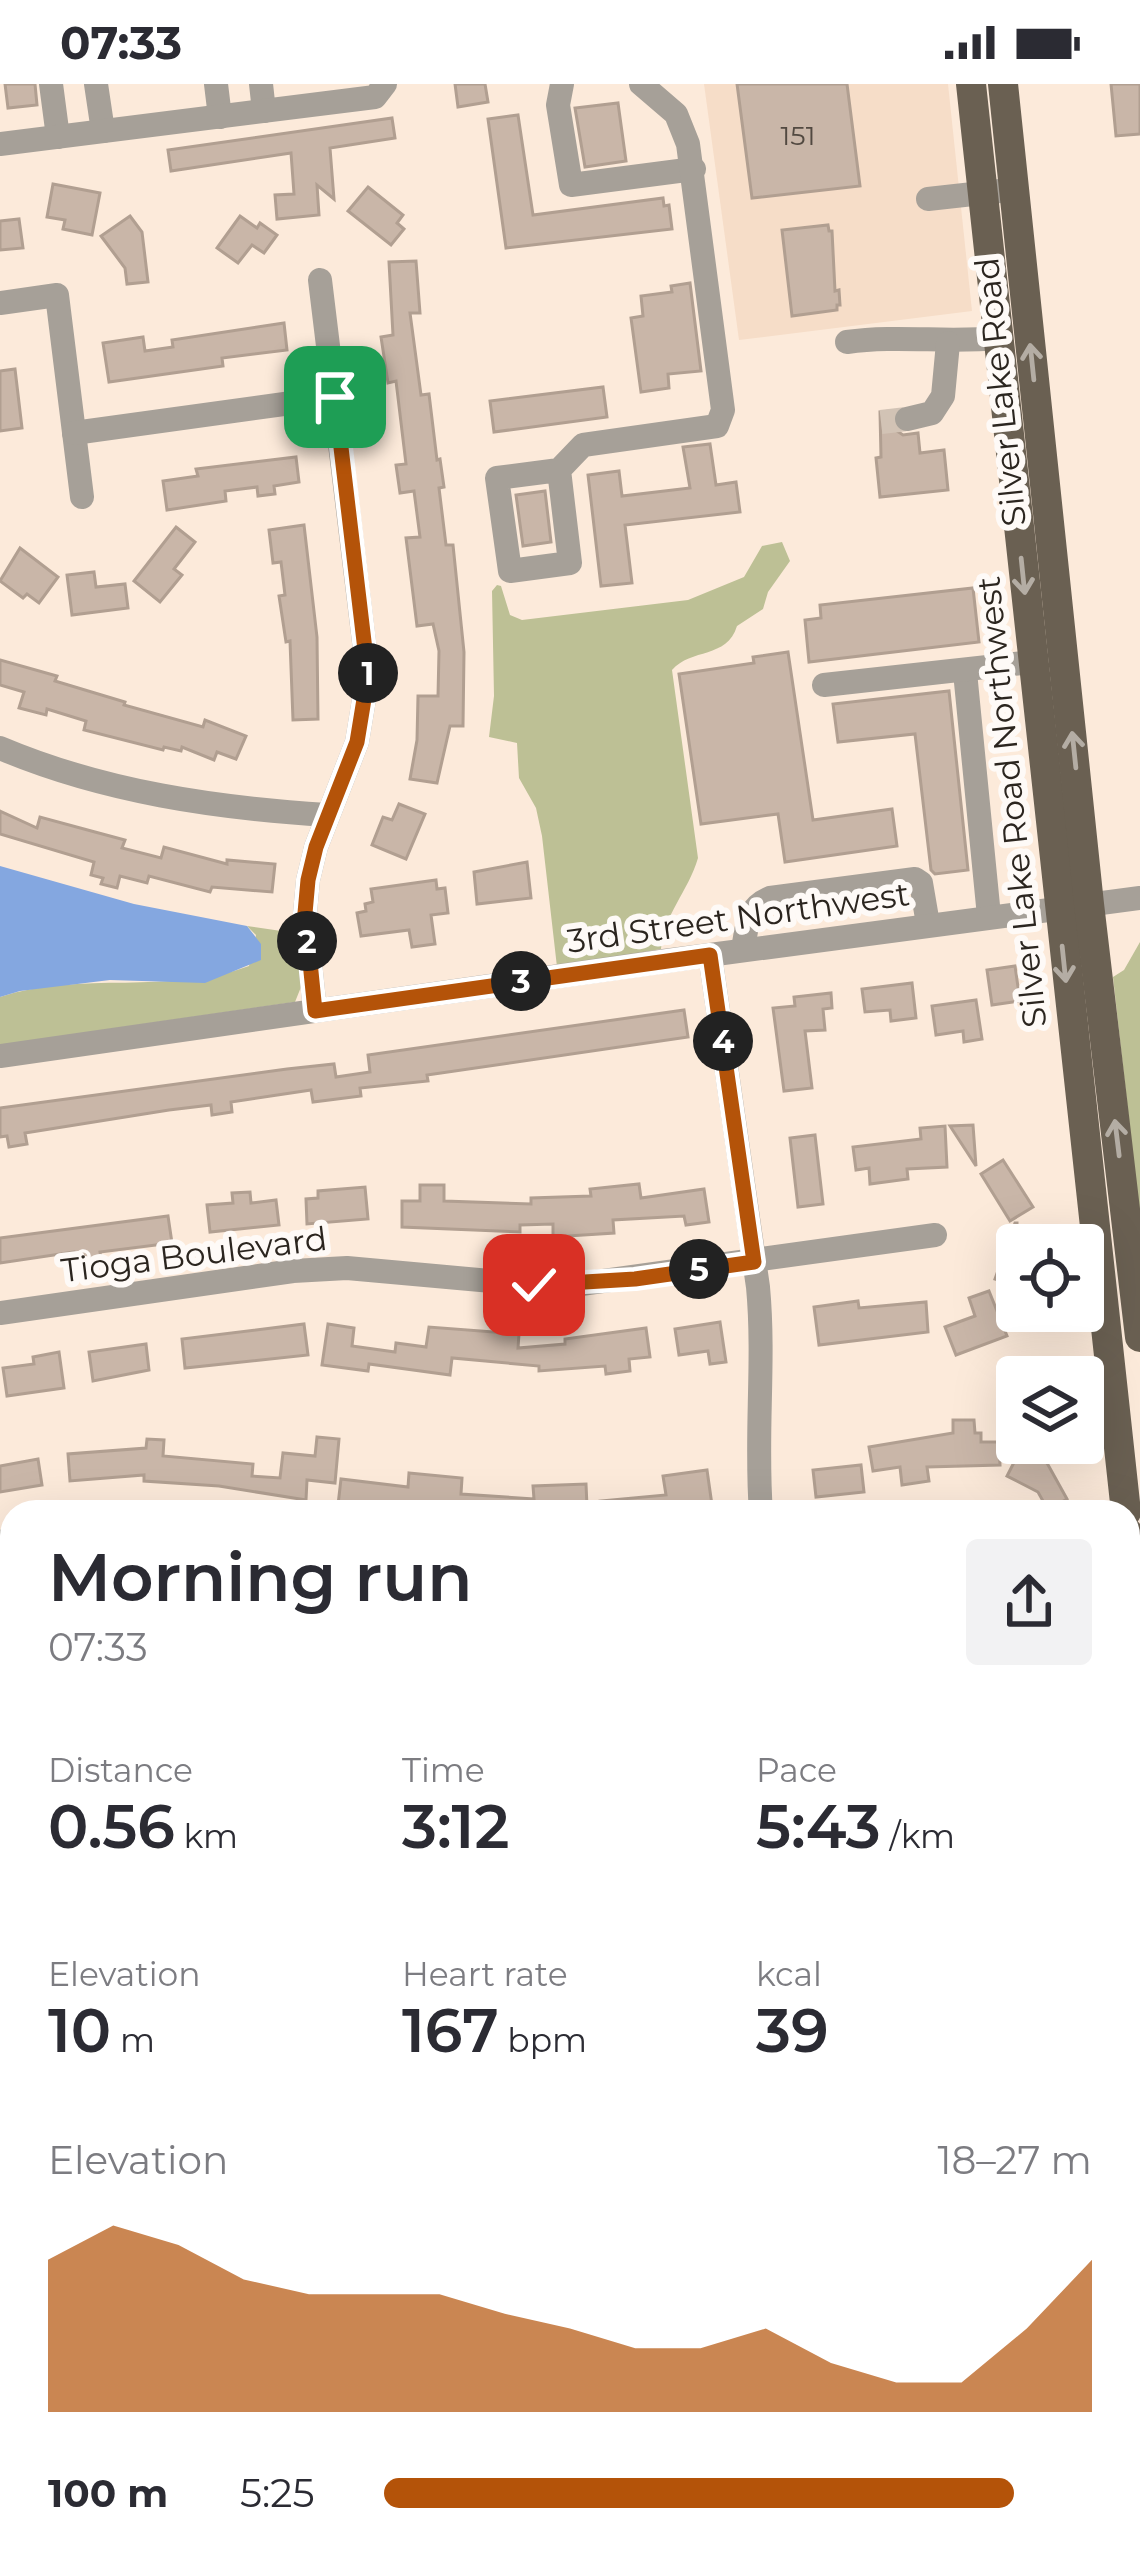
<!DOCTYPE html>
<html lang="en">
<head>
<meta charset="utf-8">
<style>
	:root { --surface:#fff; --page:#f2f2f3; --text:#2b2b33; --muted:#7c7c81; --accent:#b45309 }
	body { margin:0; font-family:Montserrat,sans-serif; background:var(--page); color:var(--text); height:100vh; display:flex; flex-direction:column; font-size:45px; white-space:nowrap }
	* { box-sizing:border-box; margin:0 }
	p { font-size:39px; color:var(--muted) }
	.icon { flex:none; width:66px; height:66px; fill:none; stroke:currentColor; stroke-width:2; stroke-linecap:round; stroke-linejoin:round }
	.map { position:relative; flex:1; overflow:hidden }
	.side { position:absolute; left:0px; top:1416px; width:1140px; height:1062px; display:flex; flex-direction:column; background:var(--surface); border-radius:36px 36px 0 0; box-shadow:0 12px 48px #0002 }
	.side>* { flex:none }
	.tools { position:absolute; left:996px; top:1140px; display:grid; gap:24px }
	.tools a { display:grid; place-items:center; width:108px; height:108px; border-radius:12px; background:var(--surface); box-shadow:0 12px 48px #0002; font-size:60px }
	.pin { position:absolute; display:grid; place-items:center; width:102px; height:102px; color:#fff; margin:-51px; border-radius:24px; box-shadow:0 6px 18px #0006 }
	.km { position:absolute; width:60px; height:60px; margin:-30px; border-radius:50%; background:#222; color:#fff; font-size:33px; line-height:60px; text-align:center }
	.round { display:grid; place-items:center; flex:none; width:126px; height:126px; border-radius:12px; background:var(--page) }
	.summary { display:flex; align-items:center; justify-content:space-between; height:204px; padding:0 48px }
	h1 { font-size:66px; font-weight:600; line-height:90px }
	.metrics { display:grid; grid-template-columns:repeat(3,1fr); gap:18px; height:204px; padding:12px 48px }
	.metrics div { display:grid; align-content:center }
	.metrics b { font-size:60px; font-weight:600 }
	.metrics small { font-size:33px; font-weight:400 }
	.metrics p { font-size:33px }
	.chart { height:336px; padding:24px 48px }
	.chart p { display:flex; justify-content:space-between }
	.chart svg { width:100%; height:216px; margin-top:12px; fill:var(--accent); opacity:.7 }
	ul { padding:0 48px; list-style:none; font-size:39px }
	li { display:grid; grid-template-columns:192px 144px 1fr; align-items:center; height:90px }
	li i { height:30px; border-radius:15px; background:var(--accent) }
	.status { display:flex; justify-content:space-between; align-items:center; height:84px; padding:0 60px; background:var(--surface); direction:ltr }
	.status svg { height:33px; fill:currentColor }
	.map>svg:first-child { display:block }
	.built { fill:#f6ddc8 }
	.green { fill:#bdc095 }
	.water { fill:#84a7e0 }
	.building { fill:#c9b6a8; stroke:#b19f91; stroke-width:3 }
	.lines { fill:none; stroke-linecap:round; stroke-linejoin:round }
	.minor-tunnel { stroke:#d2c3b5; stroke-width:24; stroke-dasharray:24 12; stroke-linecap:butt }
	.minor { stroke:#a6a098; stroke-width:24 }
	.major { stroke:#6a6052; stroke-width:30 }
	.oneway { stroke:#b4ada4 }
	.route-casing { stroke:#fff; stroke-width:24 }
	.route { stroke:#b45309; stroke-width:15 }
	.labels { text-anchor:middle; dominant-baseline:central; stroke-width:12; stroke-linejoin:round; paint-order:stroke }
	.number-label { font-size:27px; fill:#524941 }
	.street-label { font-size:33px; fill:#2b251f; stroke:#fefaf7 }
</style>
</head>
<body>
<div class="status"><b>07:33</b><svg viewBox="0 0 49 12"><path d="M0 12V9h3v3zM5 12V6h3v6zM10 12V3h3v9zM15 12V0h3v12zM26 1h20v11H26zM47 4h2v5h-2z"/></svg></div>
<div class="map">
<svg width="1140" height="2478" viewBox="0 0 1140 2478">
	<rect width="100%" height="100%" fill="#fceada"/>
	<path class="built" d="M704,0H948L972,227L739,256Z"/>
	<g class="green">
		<path d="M782,458L790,477L768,508L763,525L737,542C727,575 691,564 672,586L698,774C688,808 664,830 661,865L557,883L542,752L536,724L519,694L517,659L489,653L494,612L492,507L497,501L501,502L510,531L522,536L688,516L744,493L762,462Z"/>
		<path d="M247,842L295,849L301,903L295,918L0,961V913C81,886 169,912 249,882L256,851Z"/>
		<path d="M1140,858V1136L1113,893L1124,886Z"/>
	</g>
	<path class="water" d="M0,782L134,820L247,842L261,860V876L205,899L110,896L20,907L0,913Z"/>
	<g class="building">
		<path d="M5,0H35L37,21L8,24Z"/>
		<path d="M455,0H485L488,18L458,23Z"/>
		<path d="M737,0H847L860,102L752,114Z"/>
		<path d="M1111,0H1140V50L1116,52Z"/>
		<path d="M618,19L626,77L585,83L575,24Z"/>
		<path d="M518,31L533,131L663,114L664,122L669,121L672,145L506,164L488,35Z"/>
		<path d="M392,34L395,54L330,64L334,115L317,101L319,131L277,135L275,111L294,110L291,69L171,87L168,66Z"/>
		<path d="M53,100L100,109L92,151L63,145L65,136L47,133Z"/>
		<path d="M368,103L403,131L397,139L404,145L391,161L348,127Z"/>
		<path d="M130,132L142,148L148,198L127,200L125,184L101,152Z"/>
		<path d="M240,132L257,144L260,139L277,151L264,169L252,161L238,179L217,164Z"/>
		<path d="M19,135L23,164L0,166V137Z"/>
		<path d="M828,141L829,147H832L835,207L839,206L840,221H837V226L792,232L782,146Z"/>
		<path d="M416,177L420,229H410L421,311L429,310L437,376L440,375L444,403L439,404L446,461H453L464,568L463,642H450L437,699L410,695L417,656L418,612H438L439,567L433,540L417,542L406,454L420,453L414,407L400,409L396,381L406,380L396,297L388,299L381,253L393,251L389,178Z"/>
		<path d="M690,199L701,287L668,290L669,304L641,308L631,234L643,232L641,212L672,208L671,202Z"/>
		<path d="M284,239L287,266L222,274L223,282L109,298L103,259L143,253L145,267L173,263L172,256Z"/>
		<path d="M15,285L22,344L0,347V287Z"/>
		<path d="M603,303L607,333L494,348L490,317Z"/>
		<path d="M893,327L891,338L894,345L903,351L918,349L920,369L944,366L948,406L880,413L876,374L881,373L880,328Z"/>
		<path d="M710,360L716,401L736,398L740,428L625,441L632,499L601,502L588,391L619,387L622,412L690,404L683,363Z"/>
		<path d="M296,373L299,398L274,402L275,410L258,412L257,403L225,407L226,417L167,426L163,397L198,392L196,385Z"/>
		<path d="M545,407L551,458L523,462L516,411Z"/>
		<path d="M304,441L317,553L318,635L293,636L290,557L286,558L279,512L285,511L281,478L273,479L269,446Z"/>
		<path d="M176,443L195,458L174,485L182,491L160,518L134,497Z"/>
		<path d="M20,464L58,493L39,519L27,510L23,514L0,497Z"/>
		<path d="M94,488L96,503L125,500L128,524L72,531L67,491Z"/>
		<path d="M973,504L979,558L809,578L805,536L821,534L820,521Z"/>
		<path d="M788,568L813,736L892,725L897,762L785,778L778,730L701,740L679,590L754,579L753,573Z"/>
		<path d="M0,576L57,592L55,597L125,618L124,621L203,643L205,636L246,652L236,675L217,668L214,676L182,663L181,667L164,663L163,666L84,646L86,637L47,625L46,631L19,624L24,608L0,601Z"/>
		<path d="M949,607L968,786L935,790L931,786L915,650L838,658L833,620Z"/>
		<path d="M399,720L425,730L406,775L372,761L383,733L392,736Z"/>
		<path d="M0,727L37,744L40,733L95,748L125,756L122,764L161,774L164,763L227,780V776L275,780L272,808L212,803L210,808L149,792L147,799L120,792L117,804L101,800L103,794L91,791L94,778L0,750Z"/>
		<path d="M527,778L531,814L477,820L474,788Z"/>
		<path d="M436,796L437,805L445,804L448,829L431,831L435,860L412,863L409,846L361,852L357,829L366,827L365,820L373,818L371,805Z"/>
		<path d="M1015,882L1020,917L992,921L987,886Z"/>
		<path d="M912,899L916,934L891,937L890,926L865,928L862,905Z"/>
		<path d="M831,909L832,924L823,925L825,946L805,947L812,1004L784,1007L773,924L795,922L794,913Z"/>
		<path d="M976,916L982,955L964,958L963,947L936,951L932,922Z"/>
		<path d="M684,926L688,953L427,991L428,997L360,1004L361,1012L313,1018L311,1006L231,1018L232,1028L212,1031L211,1021L169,1026L25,1049L27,1060L9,1063L7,1052L0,1053V1024L287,985L334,980L336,993L370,988L368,971Z"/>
		<path d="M973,1041L976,1082L950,1042Z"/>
		<path d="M945,1042L947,1083L907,1085L908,1095L870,1100L869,1084L856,1086L853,1063L921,1055L920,1044Z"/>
		<path d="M815,1051L823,1120L798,1123L790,1054Z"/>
		<path d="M1003,1076L1033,1123L1010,1137L981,1090Z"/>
		<path d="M639,1100L641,1114L704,1105L709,1138L686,1141L684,1132L613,1136L614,1149L553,1153V1140L520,1141V1148L402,1143V1117H420V1101H444V1117L531,1120V1114L591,1112L590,1105Z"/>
		<path d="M365,1103L368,1135L307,1140L306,1115L318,1114V1107Z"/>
		<path d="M250,1108L251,1119L276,1116L279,1141L210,1148L207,1121L233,1119L232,1109Z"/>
		<path d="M168,1132L172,1159L100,1168L101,1173L75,1177L74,1168L0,1179V1154Z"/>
		<path d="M1015,1139H1017V1202L995,1195Z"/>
		<path d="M989,1207L1007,1252L956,1271L945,1243L975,1232L969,1214Z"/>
		<path d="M858,1217L859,1224L926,1218L928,1248L819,1261L814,1223Z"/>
		<path d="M720,1238L726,1278L710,1280L708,1267L679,1271L675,1245Z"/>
		<path d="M304,1240L308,1271L185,1284L182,1255Z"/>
		<path d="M328,1240L354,1244L352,1262L395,1268L396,1259L426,1263L429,1243L519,1250L518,1264L565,1260V1255L646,1244L650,1273L629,1275L630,1287L606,1290L605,1282L539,1287V1282L452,1274L450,1291L369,1280L368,1287L322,1281Z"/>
		<path d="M146,1260L149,1286L93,1297L89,1268Z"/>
		<path d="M59,1268L64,1304L7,1312L3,1284L34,1280L33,1273Z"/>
		<path d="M953,1336H974L975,1349H981V1358H999L1000,1381L927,1383L929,1397L902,1401L900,1383L873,1387L869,1363L953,1349Z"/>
		<path d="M317,1353L339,1355L335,1399L307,1396L306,1416L219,1402L144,1397V1391L70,1397L68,1370L146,1364L147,1355L164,1356L163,1372L253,1380L252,1392L280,1394L283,1369L315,1372Z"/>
		<path d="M1024,1359H1058L1047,1379L1067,1415L1048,1426L1038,1408L1007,1392Z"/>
		<path d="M38,1375L42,1401L0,1408V1382Z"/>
		<path d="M861,1381L864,1408L816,1413L813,1386Z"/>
		<path d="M707,1386L713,1428H601L600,1417L666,1411L663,1392Z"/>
		<path d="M409,1389L462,1394L461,1410L534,1415L533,1402L586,1400L587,1422L561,1423V1428H429L430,1423L390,1419L388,1427L338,1421L341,1395L408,1403Z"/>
	</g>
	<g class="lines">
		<path class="minor-tunnel" d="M881,338L907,335"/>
		<g class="minor">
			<path d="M51,0L58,53"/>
			<path d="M96,0L103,47"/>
			<path d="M216,0L220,33"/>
			<path d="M261,0L264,27"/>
			<path d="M562,0L558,21L571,101L694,85"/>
			<path d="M0,60L375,13L385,0"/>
			<path d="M928,115L1000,107"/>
			<path d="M0,219L57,211L82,413"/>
			<path d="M847,258C897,251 948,259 998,254"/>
			<path d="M907,335L932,329L943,312L948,259"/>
			<path d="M74,349L335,313"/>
			<path d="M559,386L497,394L510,487L570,479L559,386L583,361L717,342L723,326L688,60L676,30L641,0"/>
			<path d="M965,588L989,832"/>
			<path d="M824,601L1032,578"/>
			<path d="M0,664C104,708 216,724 327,731"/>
			<path d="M743,866C747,843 746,824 770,814L915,795L921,799L928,840"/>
			<path d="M710,871L758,1203C765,1278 755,1353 761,1428"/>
			<path d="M315,927L305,829L308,796L316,763L357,658L368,591L320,196"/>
			<path d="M0,972L664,877L1140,814"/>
			<path d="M0,1229L293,1187L347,1184L534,1201L581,1200L935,1151"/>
			<path d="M0,1458L12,1455"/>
			<path d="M1128,1690L1140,1688"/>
			<path d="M0,1744L12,1758"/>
			<path d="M1128,1927L1140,1924"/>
			<path d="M0,2100L12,2099"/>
			<path d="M0,2351L12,2360"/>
			<path d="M153,2466L162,2478"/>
			<path d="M458,2466L461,2478"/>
			<path d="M749,2466L750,2478"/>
		</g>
		<g class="major">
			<path d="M971,0L1126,1428"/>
			<path d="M1003,0L1089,820L1140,1253"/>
			<path d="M1128,1449L1140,1556"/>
		</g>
	</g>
	<defs><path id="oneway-shaft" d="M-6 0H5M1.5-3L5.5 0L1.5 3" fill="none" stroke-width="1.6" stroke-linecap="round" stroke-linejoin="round" transform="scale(3)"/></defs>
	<g class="oneway">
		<use href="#oneway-shaft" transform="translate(1032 278) rotate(-96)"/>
		<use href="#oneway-shaft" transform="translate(1023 492) rotate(84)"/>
		<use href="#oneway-shaft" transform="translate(1074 666) rotate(-96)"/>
		<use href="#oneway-shaft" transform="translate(1064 880) rotate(84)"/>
		<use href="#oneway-shaft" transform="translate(1117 1054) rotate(-97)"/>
	</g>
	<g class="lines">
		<defs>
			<path id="route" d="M335,313L368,591L357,658L316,763L308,796L305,829L315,927L710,871L754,1178L635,1195L534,1201"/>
		</defs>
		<use href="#route" class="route-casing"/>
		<use href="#route" class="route"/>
	</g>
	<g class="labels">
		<g class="number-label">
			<text x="798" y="51">151</text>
		</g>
		<g class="street-label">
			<text transform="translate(1000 308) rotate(-96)">Silver Lake Road</text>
			<text transform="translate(1011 718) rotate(-96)">Silver Lake Road Northwest</text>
			<text transform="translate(738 833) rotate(-8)">3rd Street Northwest</text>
			<text transform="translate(194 1170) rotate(-7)">Tioga Boulevard</text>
		</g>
	</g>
</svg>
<div class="tools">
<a><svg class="icon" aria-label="locate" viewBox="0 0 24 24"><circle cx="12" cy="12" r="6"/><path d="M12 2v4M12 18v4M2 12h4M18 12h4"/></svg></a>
<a><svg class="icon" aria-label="layers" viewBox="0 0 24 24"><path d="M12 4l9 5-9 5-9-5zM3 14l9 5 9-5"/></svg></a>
</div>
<div class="pin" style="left:335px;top:313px;background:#1e9e55"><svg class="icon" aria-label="arrive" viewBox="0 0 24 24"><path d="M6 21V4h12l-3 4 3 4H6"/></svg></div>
<div class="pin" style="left:534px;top:1201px;background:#d93025"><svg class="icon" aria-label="check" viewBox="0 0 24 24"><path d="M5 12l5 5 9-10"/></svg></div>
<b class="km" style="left:368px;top:589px">1</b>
<b class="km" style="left:307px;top:857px">2</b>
<b class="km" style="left:521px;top:897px">3</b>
<b class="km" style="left:723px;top:957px">4</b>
<b class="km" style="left:699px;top:1185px">5</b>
<section class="side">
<div class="summary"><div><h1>Morning run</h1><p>07:33</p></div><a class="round"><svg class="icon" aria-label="share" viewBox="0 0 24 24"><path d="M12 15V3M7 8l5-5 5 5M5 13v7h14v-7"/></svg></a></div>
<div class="metrics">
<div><p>Distance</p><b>0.56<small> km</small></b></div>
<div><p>Time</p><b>3:12</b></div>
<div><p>Pace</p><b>5:43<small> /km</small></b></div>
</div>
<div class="metrics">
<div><p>Elevation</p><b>10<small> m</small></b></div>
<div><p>Heart rate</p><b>167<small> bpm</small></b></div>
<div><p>kcal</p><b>39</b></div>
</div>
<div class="chart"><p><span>Elevation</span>18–27 m</p>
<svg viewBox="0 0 160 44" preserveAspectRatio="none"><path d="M0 44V13L10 6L20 10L30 17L40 20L50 20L60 20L70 24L80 27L90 31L100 31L110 27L120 34L130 38L140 38L150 27L160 13V44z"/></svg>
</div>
<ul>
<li><b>100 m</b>5:25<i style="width:89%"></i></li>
</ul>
</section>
</div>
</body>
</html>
